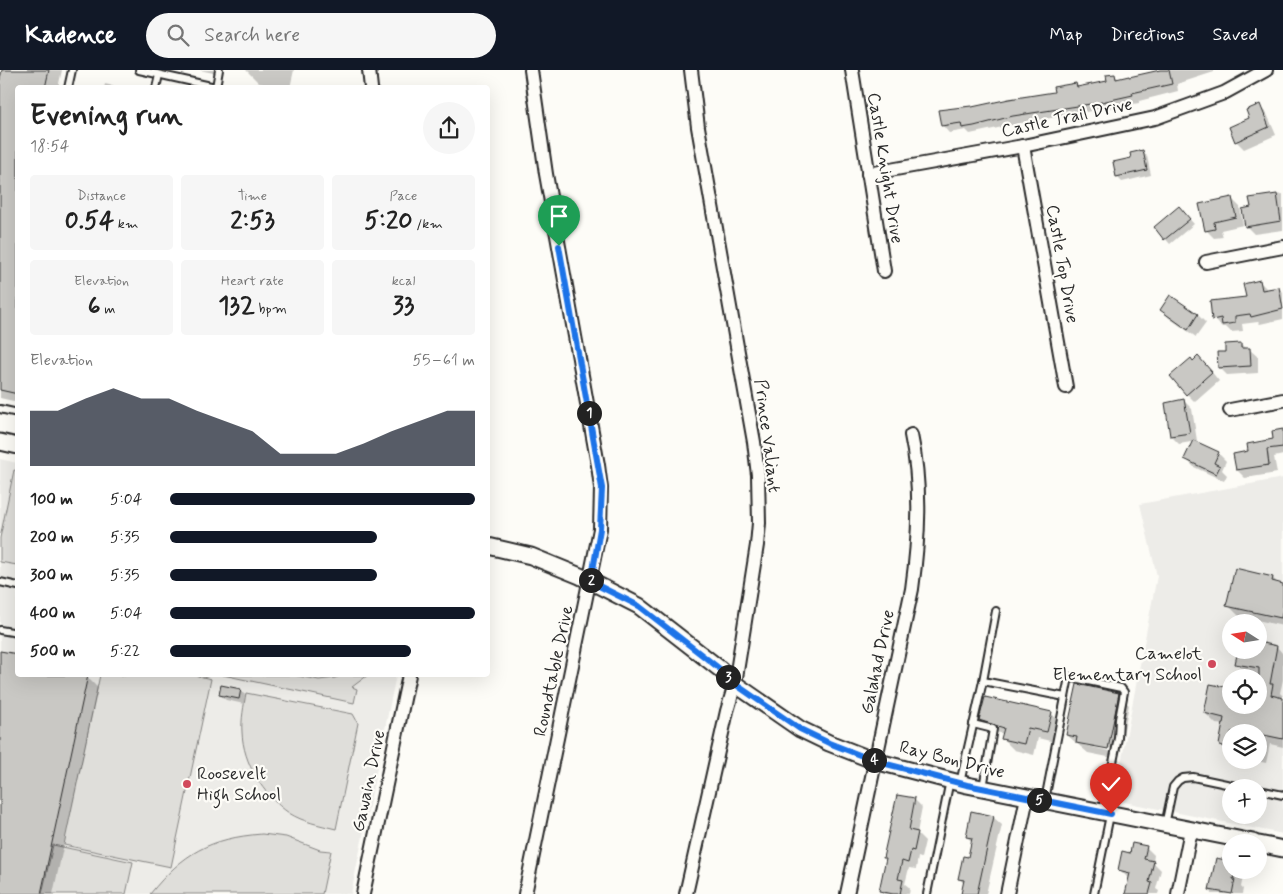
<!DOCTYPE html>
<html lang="en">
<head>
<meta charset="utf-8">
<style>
	:root { --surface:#fff; --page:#f6f6f6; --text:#222; --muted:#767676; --accent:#111827 }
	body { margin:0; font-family:Mynerve,sans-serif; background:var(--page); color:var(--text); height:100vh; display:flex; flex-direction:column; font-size:19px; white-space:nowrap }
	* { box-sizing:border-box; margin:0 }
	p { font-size:16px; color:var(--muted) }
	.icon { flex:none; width:28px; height:28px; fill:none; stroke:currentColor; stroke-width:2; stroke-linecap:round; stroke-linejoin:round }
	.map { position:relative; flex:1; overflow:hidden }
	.drawer { position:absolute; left:15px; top:15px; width:475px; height:592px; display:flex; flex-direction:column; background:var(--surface); border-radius:5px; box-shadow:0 5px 20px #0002 }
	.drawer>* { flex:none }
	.needle { width:32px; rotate:282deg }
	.tools { position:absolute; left:1222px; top:544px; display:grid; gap:10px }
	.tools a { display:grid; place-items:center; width:45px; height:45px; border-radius:50%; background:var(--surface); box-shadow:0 5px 20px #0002; font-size:25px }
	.pin { position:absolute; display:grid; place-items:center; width:42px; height:42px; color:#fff; margin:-51px -21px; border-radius:50% 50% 50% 0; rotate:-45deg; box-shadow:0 0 5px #0007 }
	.pin .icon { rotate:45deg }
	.km { position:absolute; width:25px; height:25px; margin:-12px; border-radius:50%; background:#222; color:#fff; font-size:14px; line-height:25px; text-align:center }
	.round { display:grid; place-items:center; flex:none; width:52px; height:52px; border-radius:26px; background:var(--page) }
	.summary { display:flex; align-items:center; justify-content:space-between; height:85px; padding:0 15px }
	h1 { font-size:28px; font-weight:700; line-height:38px }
	.stats { display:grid; grid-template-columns:repeat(3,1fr); gap:8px; height:85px; padding:5px 15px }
	.stats div { display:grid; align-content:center; border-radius:5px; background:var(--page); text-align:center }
	.stats b { font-size:25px; font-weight:700 }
	.stats small { font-size:14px; font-weight:400 }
	.stats p { font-size:14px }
	.chart { height:140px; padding:10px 15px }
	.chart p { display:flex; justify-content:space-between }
	.chart svg { width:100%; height:90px; margin-top:5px; fill:var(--accent); opacity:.7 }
	ul { padding:0 15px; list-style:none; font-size:16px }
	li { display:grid; grid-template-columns:80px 60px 1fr; align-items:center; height:38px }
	li i { height:12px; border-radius:6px; background:var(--accent) }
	header { display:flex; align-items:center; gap:30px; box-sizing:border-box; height:70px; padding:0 25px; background:var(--accent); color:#fff }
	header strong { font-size:24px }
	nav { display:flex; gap:28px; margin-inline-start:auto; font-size:18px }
	.search { width:350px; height:45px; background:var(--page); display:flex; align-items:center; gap:12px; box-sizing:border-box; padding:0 18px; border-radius:28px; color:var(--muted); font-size:19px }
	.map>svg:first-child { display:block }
	.built { fill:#edece8; fill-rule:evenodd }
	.green { fill:#dfdeda; stroke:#858482 }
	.shadow { fill:#0003; fill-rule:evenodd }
	.building { fill:#c9c8c4; stroke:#2b2b2b }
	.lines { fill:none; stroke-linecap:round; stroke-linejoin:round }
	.service-casing { stroke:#2b2b2b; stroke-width:10 }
	.minor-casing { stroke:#2b2b2b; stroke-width:16 }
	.tertiary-casing { stroke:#2b2b2b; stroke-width:19 }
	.service { stroke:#fdfcf7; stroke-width:6 }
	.minor { stroke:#fdfcf7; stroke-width:12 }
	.tertiary { stroke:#fdfcf7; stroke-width:15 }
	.route-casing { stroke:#fff; stroke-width:10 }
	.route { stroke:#1a73e8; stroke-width:6 }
	.poi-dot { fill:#d1495b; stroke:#fdfcf7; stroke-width:2 }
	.labels { text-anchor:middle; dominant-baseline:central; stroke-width:4.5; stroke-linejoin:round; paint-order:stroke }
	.street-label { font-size:18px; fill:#2b2b2b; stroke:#fdfcf7 }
	.poi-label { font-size:18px; fill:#2b2b2b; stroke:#fdfcf7; text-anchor:end }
</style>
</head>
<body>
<header>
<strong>Kadence</strong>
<div class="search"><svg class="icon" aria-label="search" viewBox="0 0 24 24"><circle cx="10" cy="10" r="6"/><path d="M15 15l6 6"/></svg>Search here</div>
<nav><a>Map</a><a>Directions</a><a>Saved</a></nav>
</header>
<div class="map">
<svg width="1283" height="824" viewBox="0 0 1283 824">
	<rect width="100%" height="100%" fill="#fdfcf7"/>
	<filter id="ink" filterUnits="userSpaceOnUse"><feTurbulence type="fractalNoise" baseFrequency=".02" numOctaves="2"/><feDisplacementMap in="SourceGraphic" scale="10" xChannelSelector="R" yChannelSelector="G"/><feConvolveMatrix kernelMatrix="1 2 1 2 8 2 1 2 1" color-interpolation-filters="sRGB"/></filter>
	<g filter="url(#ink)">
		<g class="built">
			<path d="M0,389L17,393L18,605H396L351,824H0Z"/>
			<path d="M1283,408V764L1114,730L1157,506L1140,434ZM1231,552H1259V580H1231ZM1231,608H1259V635H1231ZM1231,662H1259V690H1231ZM1231,718H1259V745H1231Z"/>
		</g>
		<g class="green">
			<path d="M14,400L18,401L17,495L0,492V468Z"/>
			<path d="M100,605H194L211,609L171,797L64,775Z"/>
			<path d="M223,605H293L319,610L335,608L343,605H368L352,617L357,619L354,633Z"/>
			<path d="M246,623L353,644L358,653L336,759C320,755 303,752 289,743C263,725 243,693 242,662C241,649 244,636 246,623Z"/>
			<path d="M262,764L286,767L320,780L331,781L322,824H150C183,783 210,768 262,764Z"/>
			<path d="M53,775L133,792L126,824H42Z"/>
		</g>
		<g class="shadow">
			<path d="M3,0H62L58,18H18V332L0,328V15Z"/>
			<path d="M200,0H223L222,5Z"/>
			<path d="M246,0H294L290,18H279L259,13Z"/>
			<path d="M1157,0H1214V2L1177,14L1178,21L1139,31V33L1021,53L970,64L966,60L949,63L942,55L972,38L1055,24L1076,14L1079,18L1109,12L1114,5L1119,9L1158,2Z"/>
			<path d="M105,14L122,18H104Z"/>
			<path d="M1259,36L1267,44L1276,65L1244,79L1236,71Z"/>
			<path d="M1142,81L1147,86L1151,105L1122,112L1117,107L1133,89Z"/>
			<path d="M1283,124V160L1254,164L1246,156L1252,138L1251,129Z"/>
			<path d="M1231,128L1240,137L1243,155L1221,160L1223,167L1214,168L1206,160Z"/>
			<path d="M1184,143L1194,154L1170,174L1156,158Z"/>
			<path d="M1259,211L1267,219L1279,218L1283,222V249L1260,254L1258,252L1242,254L1243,261L1231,262L1226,257H1222L1214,249L1248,228Z"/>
			<path d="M1171,226L1198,245L1206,253L1196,267L1169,248L1161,240Z"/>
			<path d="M1241,274L1246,279H1249L1258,287V303L1227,305L1219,297L1227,283Z"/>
			<path d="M1206,295L1219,311L1195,332L1187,324Z"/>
			<path d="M1184,331L1192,339L1197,371L1179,374L1171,366Z"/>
			<path d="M1283,361V385L1274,387L1277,403L1245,408L1237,400L1250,382L1275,370Z"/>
			<path d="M1218,383L1226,391L1222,400L1227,405L1224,411L1194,397L1186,389Z"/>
			<path d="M1236,500L1273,508L1278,514L1283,515V556L1239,546L1228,535Z"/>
			<path d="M1259,574L1277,577L1283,584V610L1280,623L1283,626V677L1270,674L1266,693L1252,690H1259V662H1231V685L1220,675L1224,655L1216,654L1205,643L1211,615L1231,619V635H1259V608L1247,604L1237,593L1239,580H1259Z"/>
			<path d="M0,581L18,605H78L87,607L98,618L53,824H0Z"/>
			<path d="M240,620L245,625L244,634L226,630L220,625Z"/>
			<path d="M1118,624L1129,635L1118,689L1088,683L1067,665ZM1080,672L1114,679L1113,682L1084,675Z"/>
			<path d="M1051,643L1062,654L1058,673L1038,668L1034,685L1014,680L1003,669L1004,664L992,661L981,650Z"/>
			<path d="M898,726L915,730L922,737L917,763L925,771L921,788L918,787L916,799L909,798L905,814L910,818L909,824H884L880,820L887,790L885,787Z"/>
			<path d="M993,747L1002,755L986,824H962L964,814L959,808L969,789L973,773L967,767Z"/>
			<path d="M1146,777L1154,785L1153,792L1161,800L1156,819L1159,821L1158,824H1126L1130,808L1127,807L1120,800L1130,784Z"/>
			<path d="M1217,789L1231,792V800H1243L1244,802L1241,817L1243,819L1242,824H1211L1210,819Z"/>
		</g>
		<g class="building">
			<path d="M2,0H49L45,18H18V324L0,320V8Z"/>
			<path d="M1160,0H1169L1172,14L1132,23L1133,25L1097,33L1013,46L974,56L962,58L961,53L941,56L938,40L971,36L972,37L1009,29L1054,22L1053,17L1076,13L1077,17L1107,11L1106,5L1115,4L1116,9L1129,6V7Z"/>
			<path d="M1260,34L1269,57L1235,72L1229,57L1249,48L1246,40Z"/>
			<path d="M1143,80L1147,100L1116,107L1113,92L1131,88L1130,83Z"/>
			<path d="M1277,124L1281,151L1245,157L1242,139L1251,137L1249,128Z"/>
			<path d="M1232,127L1236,147L1214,152L1215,159L1205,161L1199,134Z"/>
			<path d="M1179,136L1190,149L1164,170L1154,157Z"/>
			<path d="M1260,210L1262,220L1279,217L1283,239L1251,247L1250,244L1235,246V253L1222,255L1221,248L1212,250L1210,231L1246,227L1243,214Z"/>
			<path d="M1170,225L1198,244L1188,260L1160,240Z"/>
			<path d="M1241,273V278H1250L1251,296L1218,298L1217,282H1225V274Z"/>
			<path d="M1198,286L1212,302L1186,325L1170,306L1191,288L1193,291Z"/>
			<path d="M1184,329L1190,363L1170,366L1165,333Z"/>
			<path d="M1283,359V377L1267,379L1269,395L1236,400L1233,384L1248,381L1247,374L1273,369L1272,361Z"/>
			<path d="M1193,370L1219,382L1214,393L1220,396L1216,404L1184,389Z"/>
			<path d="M1235,498L1273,507L1272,511L1283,514V538L1281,548L1226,536Z"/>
			<path d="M1259,572L1277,576L1270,614H1273L1271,625L1283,628V669L1259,664V662H1231V678L1219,675L1224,648L1204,643L1210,614L1231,618V635H1259V598L1235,594L1238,580H1259Z"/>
			<path d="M0,581L18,584V605H88L41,824H0Z"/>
			<path d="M1077,614L1119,623L1108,679L1076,673L1077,667L1066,665Z"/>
			<path d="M221,615L241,619L239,629L219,625Z"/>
			<path d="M985,627L1052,642L1047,662L1028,658L1024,674L1001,669L1004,658L979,650Z"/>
			<path d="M897,725L915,728L909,760L918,762L914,781L911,780L908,793L902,791L898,809L903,810L900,824H893L879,821L886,788H883Z"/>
			<path d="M971,741L994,746L977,824H961L964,810L958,809L963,786L968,787L972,768L966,767Z"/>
			<path d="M1132,773L1147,776L1144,789L1154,791L1149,812L1152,813L1149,824H1125L1130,803L1118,800L1122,781L1130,783Z"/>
			<path d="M1216,788L1231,791V800H1235L1233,809H1235L1232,824L1209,820Z"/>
		</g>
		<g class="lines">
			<defs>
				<g id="service">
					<path d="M139,0L220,18"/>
					<path d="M216,17L219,0"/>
					<path d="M68,18L72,0"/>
					<path d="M156,18L159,5"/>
					<path d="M0,339L18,343"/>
					<path d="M0,512L18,516"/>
					<path d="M0,560L18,563"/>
					<path d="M983,611L1065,627"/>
					<path d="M973,654L993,659L983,718"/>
					<path d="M960,713L983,611L996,541"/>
					<path d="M1259,720L1283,725"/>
					<path d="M1045,730L1069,607L1121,618L1124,622L1119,649L1118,668L1103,741"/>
					<path d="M1165,755L1173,717L1178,711L1183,708L1193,707L1245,718"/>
					<path d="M927,824L950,710"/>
					<path d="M1094,824L1110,745"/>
				</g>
				<g id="minor">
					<path d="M369,0L371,18"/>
					<path d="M852,0L884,201"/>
					<path d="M1023,76L1066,317"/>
					<path d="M868,104L1023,76L1155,48L1224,23L1266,0"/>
					<path d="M1206,192L1283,177"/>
					<path d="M1230,340L1283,330"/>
					<path d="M363,824L409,605"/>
					<path d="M525,824L600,459L601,418L598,395L546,104L531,0"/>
					<path d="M686,824L727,641L735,614L757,475L759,453L758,405L754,372L698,57L691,0"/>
					<path d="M847,824L912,519C919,468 922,416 911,365"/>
					<path d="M1007,824L1027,727"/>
					<path d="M1178,824L1191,760"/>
				</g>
				<g id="tertiary">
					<path d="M0,372L18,376"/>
					<path d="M488,476L531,486L580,506L639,536L720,599L735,614L800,659L829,673L875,691L967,715L1253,772"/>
					<path d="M1259,774L1283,779"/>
				</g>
			</defs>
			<use href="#service" class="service-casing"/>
			<use href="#minor" class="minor-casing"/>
			<use href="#tertiary" class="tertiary-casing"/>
			<use href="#service" class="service"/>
			<use href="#minor" class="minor"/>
			<use href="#tertiary" class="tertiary"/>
		</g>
	</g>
	<g class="lines" filter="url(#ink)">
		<defs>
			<path id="route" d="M559,176L602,418L600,459L591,512L639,536L720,599L735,614L800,659L829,673L875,691L967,715L1111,744"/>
		</defs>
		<use href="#route" class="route-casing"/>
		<use href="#route" class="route"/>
	</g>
	<g class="poi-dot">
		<circle cx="1212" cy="594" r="5"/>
		<circle cx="187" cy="714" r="5"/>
	</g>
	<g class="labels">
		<g class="street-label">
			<text transform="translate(1067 48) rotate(-12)">Castle Trail Drive</text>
			<text transform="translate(885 98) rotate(81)">Castle Knight Drive</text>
			<text transform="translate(1062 194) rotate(80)">Castle Top Drive</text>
			<text transform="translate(767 366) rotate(83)">Prince Valiant</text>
			<text transform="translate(878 592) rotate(-78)">Galahad Drive</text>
			<text transform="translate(554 601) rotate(-78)">Roundtable Drive</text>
			<text transform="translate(952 690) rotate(14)">Ray Bon Drive</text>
			<text transform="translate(369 711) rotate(-78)">Gawain Drive</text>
		</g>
		<g class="poi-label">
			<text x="1202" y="584">Camelot<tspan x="1202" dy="21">Elementary School</tspan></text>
			<text x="197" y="704" text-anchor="start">Roosevelt<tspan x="197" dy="21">High School</tspan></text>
		</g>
	</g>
</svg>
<div class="tools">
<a><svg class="needle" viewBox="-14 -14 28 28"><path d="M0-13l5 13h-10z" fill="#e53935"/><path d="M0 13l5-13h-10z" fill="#767676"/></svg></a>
<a><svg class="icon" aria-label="locate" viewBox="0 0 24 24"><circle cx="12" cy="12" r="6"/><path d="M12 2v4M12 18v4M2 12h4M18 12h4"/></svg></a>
<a><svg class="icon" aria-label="layers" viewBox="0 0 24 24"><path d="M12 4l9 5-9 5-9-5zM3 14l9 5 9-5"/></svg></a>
<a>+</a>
<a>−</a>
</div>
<div class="pin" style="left:559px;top:176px;background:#1e9e55"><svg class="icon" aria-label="arrive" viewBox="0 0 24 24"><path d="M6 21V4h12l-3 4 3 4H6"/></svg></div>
<div class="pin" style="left:1111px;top:744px;background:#d93025"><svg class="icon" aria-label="check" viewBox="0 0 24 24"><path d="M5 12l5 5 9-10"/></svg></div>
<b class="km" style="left:589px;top:343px">1</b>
<b class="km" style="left:591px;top:510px">2</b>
<b class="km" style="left:728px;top:607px">3</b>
<b class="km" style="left:874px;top:690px">4</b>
<b class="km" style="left:1039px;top:730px">5</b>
<section class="drawer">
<div class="summary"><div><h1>Evening run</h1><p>18:54</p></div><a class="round"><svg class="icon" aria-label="share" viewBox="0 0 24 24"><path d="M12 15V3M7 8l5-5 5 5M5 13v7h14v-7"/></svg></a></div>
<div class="stats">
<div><p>Distance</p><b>0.54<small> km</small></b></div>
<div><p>Time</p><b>2:53</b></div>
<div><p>Pace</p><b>5:20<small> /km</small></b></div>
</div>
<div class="stats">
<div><p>Elevation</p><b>6<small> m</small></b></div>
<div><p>Heart rate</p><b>132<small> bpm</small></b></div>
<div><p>kcal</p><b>33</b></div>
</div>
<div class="chart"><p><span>Elevation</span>55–61 m</p>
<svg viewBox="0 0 160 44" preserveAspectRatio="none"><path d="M0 44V17L10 17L20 11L30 6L40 11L50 11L60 17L70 22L80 27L90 38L100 38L110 38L120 33L130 27L140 22L150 17L160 17V44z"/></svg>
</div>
<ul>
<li><b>100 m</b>5:04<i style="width:100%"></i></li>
<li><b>200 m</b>5:35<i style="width:68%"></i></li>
<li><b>300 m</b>5:35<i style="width:68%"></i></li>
<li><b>400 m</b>5:04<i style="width:100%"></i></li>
<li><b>500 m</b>5:22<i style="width:79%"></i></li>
</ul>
</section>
</div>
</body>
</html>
